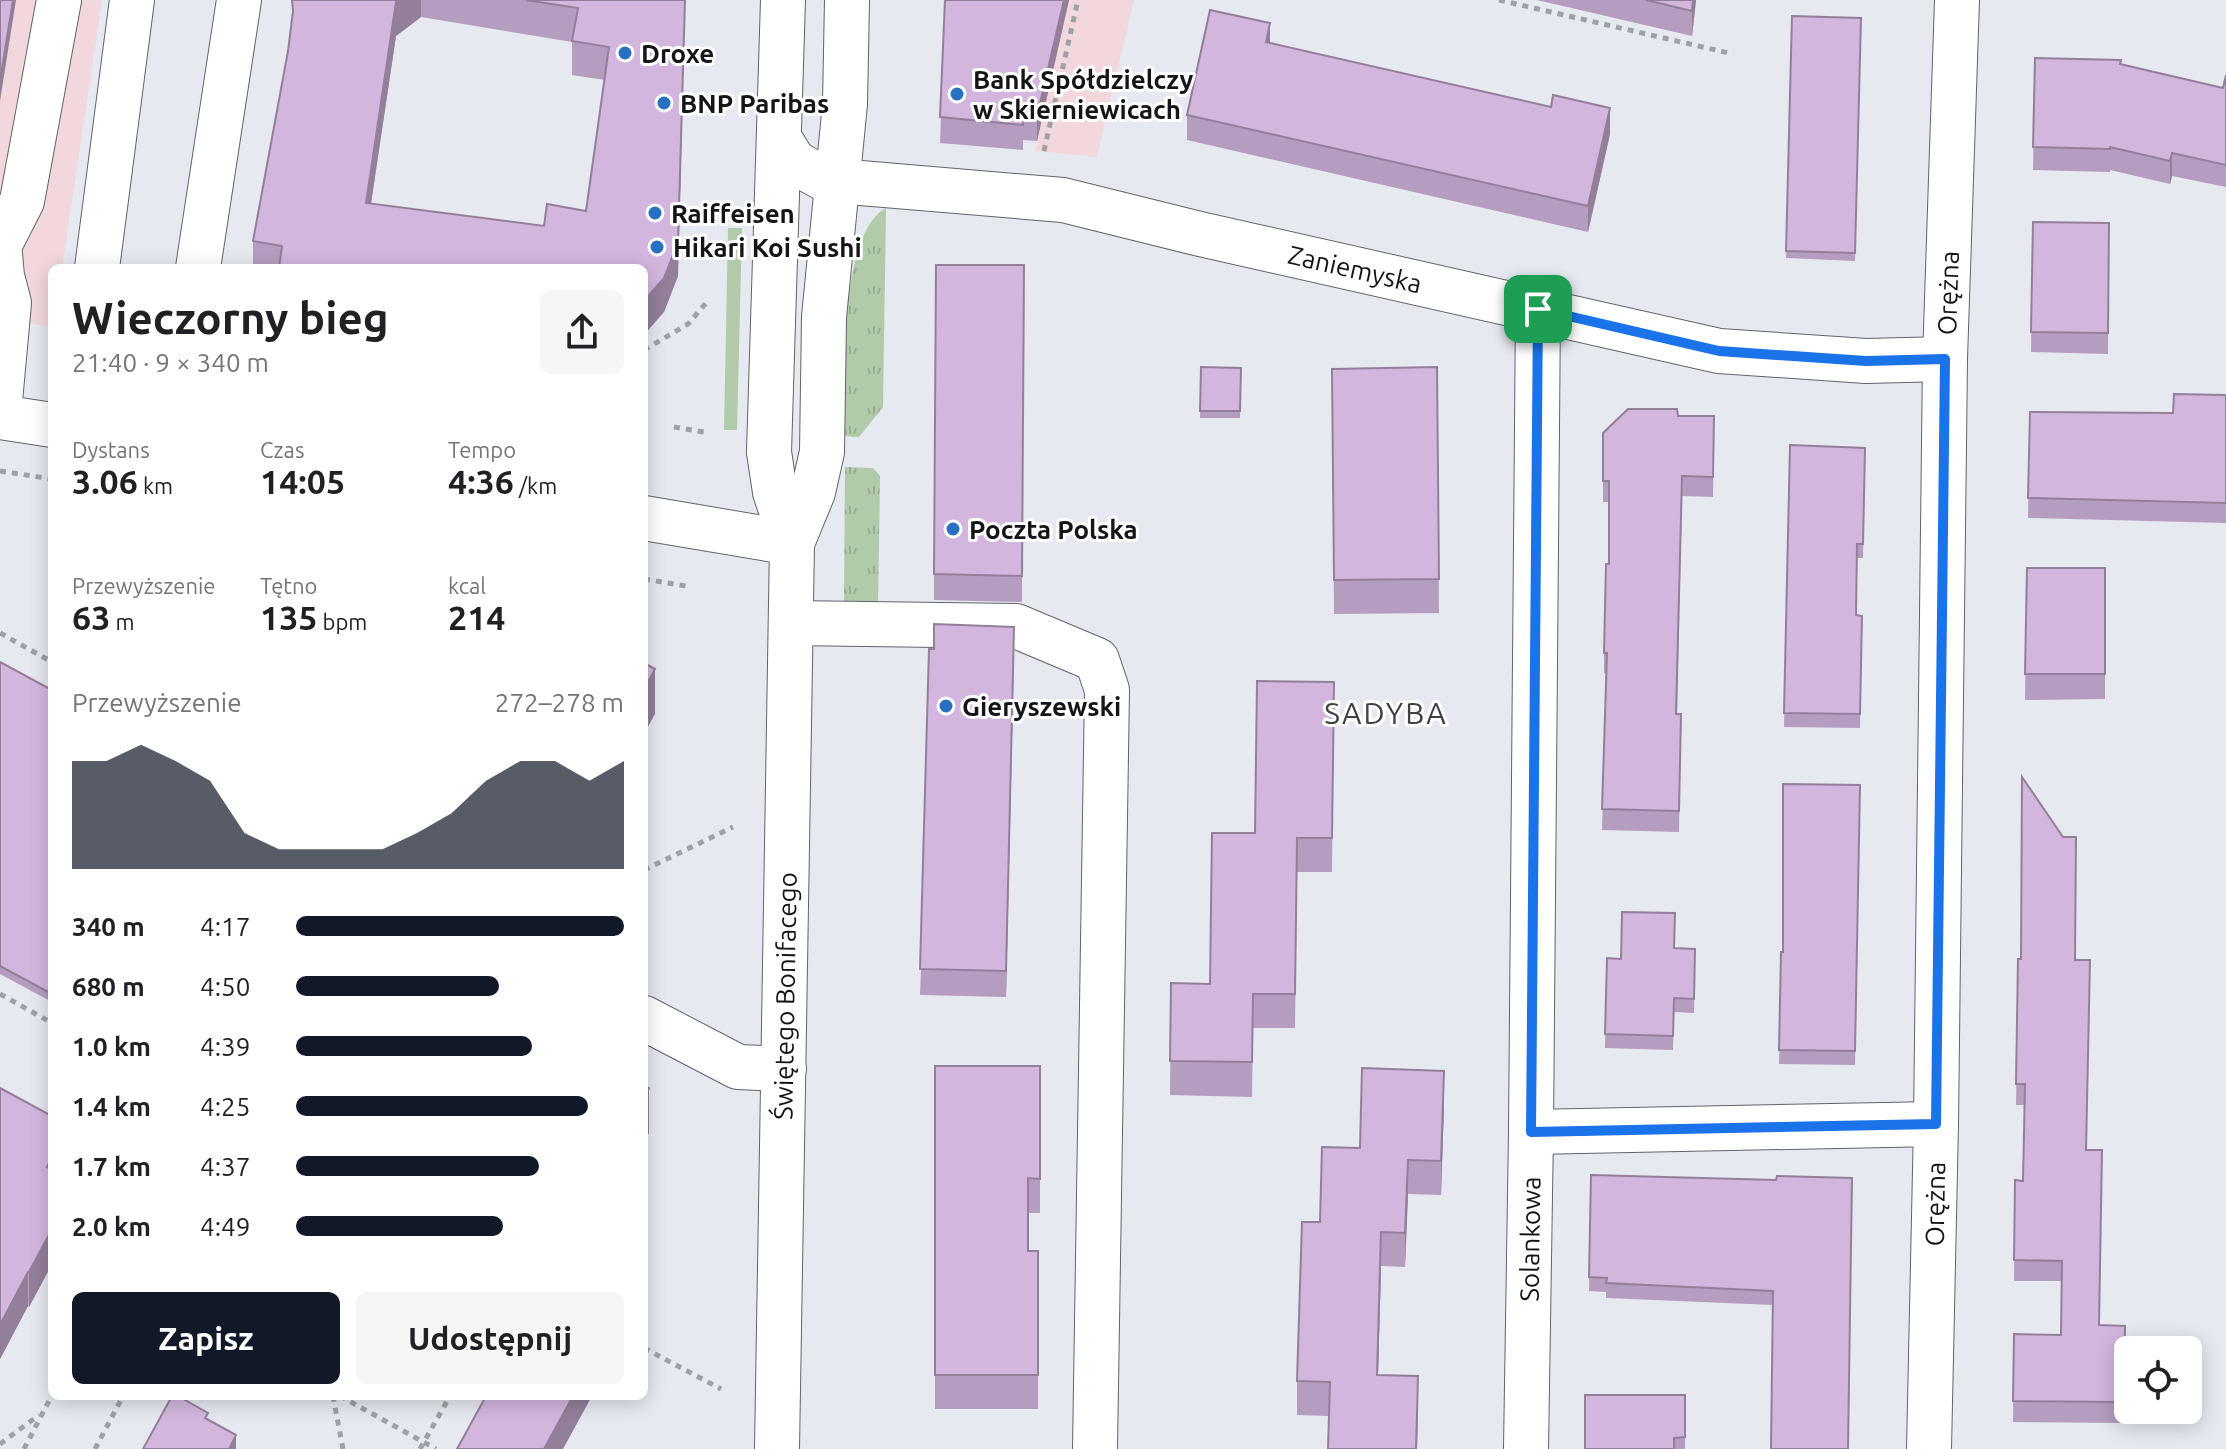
<!DOCTYPE html>
<html lang="pl">
<head>
<meta charset="utf-8">
<style>
	:root { --surface:#fff; --page:#f6f6f6; --text:#202124; --muted:#757577; --accent:#111827 }
	body { margin:0; font-family:Ubuntu,sans-serif; background:var(--page); color:var(--text); height:100vh; display:flex; flex-direction:column; font-size:30px; white-space:nowrap }
	* { box-sizing:border-box; margin:0 }
	p { font-size:26px; color:var(--muted) }
	.icon { flex:none; width:44px; height:44px; fill:none; stroke:currentColor; stroke-width:2; stroke-linecap:round; stroke-linejoin:round }
	.map { position:relative; flex:1; overflow:hidden }
	.side { position:absolute; left:48px; top:264px; width:600px; height:1136px; display:flex; flex-direction:column; background:var(--surface); border-radius:12px; box-shadow:0 4px 20px #0003 }
	.side>* { flex:none }
	.controls { position:absolute; left:2114px; top:1336px; display:grid; gap:16px }
	.controls a { display:grid; place-items:center; width:88px; height:88px; border-radius:12px; background:var(--surface); box-shadow:0 4px 20px #0003; font-size:40px }
	.pin { position:absolute; display:grid; place-items:center; width:68px; height:68px; color:#fff; margin:-34px; border-radius:16px; box-shadow:0 4px 12px #0006 }
	.round { display:grid; place-items:center; flex:none; width:84px; height:84px; border-radius:12px; background:var(--page) }
	.head { display:flex; align-items:center; justify-content:space-between; height:136px; padding:0 24px }
	h1 { font-size:44px; font-weight:600; line-height:60px }
	.metrics { display:grid; grid-template-columns:repeat(3,1fr); gap:12px; height:136px; padding:8px 24px }
	.metrics div { display:grid; align-content:center }
	.metrics b { font-size:34px; font-weight:600 }
	.metrics small { font-size:22px; font-weight:400 }
	.metrics p { font-size:22px }
	.chart { height:224px; padding:16px 24px }
	.chart p { display:flex; justify-content:space-between }
	.chart svg { width:100%; height:144px; margin-top:8px; fill:var(--accent); opacity:.7 }
	.cta { display:flex; gap:16px; margin-top:auto; padding:16px 24px }
	.cta a { flex:1; height:92px; border-radius:12px; background:var(--accent); color:#fff; font-size:32px; font-weight:600; line-height:92px; text-align:center }
	.cta a+a { background:var(--page); color:var(--text) }
	ul { padding:0 24px; list-style:none; font-size:26px }
	li { display:grid; grid-template-columns:128px 96px 1fr; align-items:center; height:60px }
	li i { height:20px; border-radius:10px; background:var(--accent) }
	.map>svg:first-child { display:block }
	.commercial { fill:#f2d8dc }
	.grass { fill:url(#grass-tufts) }
	.garden { fill:#b1caa9 }
	.lines { fill:none; stroke-linecap:round; stroke-linejoin:round }
	.minor-casing { stroke:#616469; stroke-width:46 }
	.path { stroke:#9ea1a6; stroke-width:5; stroke-dasharray:6 6; stroke-linecap:butt }
	.minor { stroke:#fff; stroke-width:44 }
	.wall { fill:#b59dbf; fill-rule:evenodd }
	.shaded-wall { fill:#947f9b }
	.building { fill:#d3b6de; stroke:#947f9b; stroke-width:2 }
	.route-casing { stroke:#fff; stroke-width:16 }
	.route { stroke:#1a73e8; stroke-width:10 }
	.poi-dot { fill:#2870c1; stroke:#fff; stroke-width:3 }
	.labels { text-anchor:middle; dominant-baseline:central; stroke-width:6; stroke-linejoin:round; paint-order:stroke }
	.poi-label { font-size:26px; font-weight:bold; fill:#141518; stroke:#fff; text-anchor:start }
	.street-label { font-size:26px; fill:#141518; stroke:#fff }
	.quarter-label { font-size:30px; letter-spacing:2px; fill:#3e4045; stroke:#fff }
</style>
</head>
<body>
<div class="map">
<svg width="2226" height="1449" viewBox="0 0 2226 1449">
	<defs>
		<pattern id="grass-tufts" width="24" height="20" patternUnits="userSpaceOnUse" patternTransform="scale(2)"><rect width="24" height="20" fill="#b1caa9"/><path d="M3 7l-1-3M5 7V3M7 7l1-3M15 17l-1-3M17 17v-4M19 17l1-3" fill="none" stroke="#97ad91"/></pattern>
	</defs>
	<rect width="100%" height="100%" fill="#e6e9f0"/>
	<g class="commercial">
		<path d="M0,0H102L62,268H52V327L0,319Z"/>
		<path d="M1069,0H1134L1097,157L1035,151Z"/>
	</g>
	<g class="grass">
		<path d="M886,208L883,407L859,437L844,436C845,385 837,235 886,208Z"/>
		<path d="M845,467L873,468L880,476L878,609L844,604Z"/>
	</g>
	<path class="garden" d="M728,228H742L737,430H724Z"/>
	<g class="lines">
		<defs>
			<g id="minor">
				<path d="M781,141L794,162L821,177L837,181L1063,200L1200,234L1719,351L1866,361L1945,359"/>
				<path d="M0,244L22,201L59,0"/>
				<path d="M0,254L2,276L9,303L0,401"/>
				<path d="M97,268L132,0"/>
				<path d="M198,268L239,0"/>
				<path d="M0,417L52,425"/>
				<path d="M644,518L792,543"/>
				<path d="M792,543L813,492L822,452L824,317L845,104L847,0"/>
				<path d="M791,623L1016,626L1097,660L1107,690L1095,1449"/>
				<path d="M644,1018L738,1067L784,1069"/>
				<path d="M1531,1132L1936,1124"/>
				<path d="M777,1449L792,543L775,492L769,452L783,0"/>
				<path d="M1526,1449L1531,1132L1538,309"/>
				<path d="M1929,1449L1936,1124L1945,359L1957,0"/>
			</g>
		</defs>
		<use href="#minor" class="minor-casing"/>
		<g class="path">
			<path d="M1499,0L1733,54"/>
			<path d="M1044,151L1078,0"/>
			<path d="M644,350L688,324L707,302"/>
			<path d="M674,427L704,432"/>
			<path d="M0,471L52,479"/>
			<path d="M644,579L686,586"/>
			<path d="M0,633L52,662"/>
			<path d="M644,870L733,827"/>
			<path d="M0,994L52,1023"/>
			<path d="M644,1348L721,1389"/>
			<path d="M333,1396L343,1449"/>
			<path d="M340,1396L436,1449"/>
			<path d="M0,1444L39,1415"/>
			<path d="M24,1449L52,1395"/>
			<path d="M95,1449L123,1396"/>
			<path d="M420,1449L450,1396"/>
		</g>
		<use href="#minor" class="minor"/>
	</g>
	<g class="wall">
		<path d="M292,0H685L678,276L664,312L644,268H253V241L288,51L292,16ZM421,17L572,42V75L605,80L586,211L544,226L371,203L396,36Z"/>
		<path d="M945,0H1069L1037,141L1023,140V150L940,143Z"/>
		<path d="M1537,0H1696L1692,36Z"/>
		<path d="M1792,16L1861,18L1855,261L1786,258Z"/>
		<path d="M1270,42L1610,134L1588,232L1187,140V115Z"/>
		<path d="M2035,58L2121,64L2223,88L2226,75V187L2172,176L2170,184L2110,170V172L2033,170Z"/>
		<path d="M2033,222L2109,223L2108,354L2031,352Z"/>
		<path d="M1024,265L1022,602L934,600V574Z"/>
		<path d="M1201,367L1241,368L1240,418H1200Z"/>
		<path d="M1437,367L1439,613L1334,614L1332,369Z"/>
		<path d="M2226,395V523L2028,518L2030,412L2173,413Z"/>
		<path d="M1678,416H1714L1713,497L1682,496L1677,714H1681L1679,832L1602,830L1606,673H1604V653L1609,564V502H1603V433Z"/>
		<path d="M1790,445L1865,448L1863,558H1857V615L1862,616L1860,728L1784,727Z"/>
		<path d="M2027,568H2105V699L2025,700Z"/>
		<path d="M934,649L1014,652L1006,997L920,995Z"/>
		<path d="M0,662L52,690V1002L0,974Z"/>
		<path d="M1334,682L1332,872H1297L1295,1028H1253L1252,1097L1170,1095L1171,983L1210,984L1255,833Z"/>
		<path d="M1860,785L1855,1065L1779,1064L1781,952H1783Z"/>
		<path d="M1675,948L1695,949L1694,1013L1674,1012L1673,1050L1605,1048L1607,958L1621,959Z"/>
		<path d="M2018,959L2086,1150L2099,1325L2125,1326L2124,1423L2013,1422L2014,1334L2061,1335V1281H2014L2015,1180L2023,1181L2025,1105H2016Z"/>
		<path d="M935,1066H1040V1213H1028V1251H1038V1409H935Z"/>
		<path d="M1444,1105L1441,1195L1408,1194L1405,1267L1381,1266L1378,1375L1418,1410L1417,1449H1328L1329,1416L1297,1415V1381L1320,1222L1360,1148Z"/>
		<path d="M52,1116V1264L29,1307L28,1306L0,1359Z"/>
		<path d="M1591,1175L1776,1180L1773,1305L1606,1298V1292L1589,1291Z"/>
		<path d="M1685,1395V1449H1585Z"/>
	</g>
	<g class="shaded-wall">
		<path d="M13,0H16L0,101V81Z"/>
		<path d="M398,0H421V17L396,36L366,237V203L396,2Z"/>
		<path d="M685,0L678,276L664,312L644,335V301Z"/>
		<path d="M1064,0H1069L1037,141V116Z"/>
		<path d="M1693,0H1696L1692,36V11Z"/>
		<path d="M1270,23V49L1266,42Z"/>
		<path d="M1610,108V134L1588,232V206Z"/>
		<path d="M2172,153V176L2170,184V161Z"/>
		<path d="M1014,627V652L1006,997V971Z"/>
		<path d="M655,669V714L644,734V689Z"/>
		<path d="M1444,1071V1105L1441,1195V1161Z"/>
		<path d="M649,1088V1133L644,1142V1097Z"/>
		<path d="M52,1157V1192L47,1167Z"/>
		<path d="M1408,1160V1194L1405,1267V1233Z"/>
		<path d="M52,1229V1264L29,1307V1272Z"/>
		<path d="M1381,1232V1266L1377,1409V1375Z"/>
		<path d="M28,1272V1306L0,1359V1325Z"/>
		<path d="M1418,1376L1417,1449H1416Z"/>
		<path d="M573,1396H592L563,1449H544Z"/>
		<path d="M236,1435V1449H229Z"/>
	</g>
	<g class="building">
		<path d="M0,0H13L0,81Z"/>
		<path d="M292,0H398L396,2L366,203L544,226L547,204L586,211L609,47L572,41L578,8L526,0H685L678,242L664,278L644,301V268H279L282,246L253,241L288,51L293,11Z"/>
		<path d="M945,0H1064L1037,116L1023,114V125L940,117Z"/>
		<path d="M1646,0H1693L1692,11Z"/>
		<path d="M1210,10L1270,23L1266,42L1551,107L1553,95L1610,108L1588,206L1187,115Z"/>
		<path d="M1792,16L1861,18L1855,253L1786,251Z"/>
		<path d="M2035,58L2121,60L2120,64L2223,88L2226,75V165L2172,153L2170,161L2110,147V149L2033,147Z"/>
		<path d="M2033,222L2109,223L2108,333L2031,332Z"/>
		<path d="M936,265H1024L1022,576L934,574Z"/>
		<path d="M1201,367L1241,368L1240,411H1200Z"/>
		<path d="M1437,367L1439,579L1334,580L1332,369Z"/>
		<path d="M2174,394L2226,395V503L2028,498L2030,412L2173,413Z"/>
		<path d="M1628,409H1677L1678,416H1714L1713,477L1682,476L1676,714H1681L1679,811L1602,809L1607,653H1604L1606,564H1609V481H1603V433Z"/>
		<path d="M1790,445L1865,448L1863,544H1857L1856,615L1862,616L1860,714L1784,713Z"/>
		<path d="M2027,568H2105V674H2025Z"/>
		<path d="M934,624L1014,627L1006,971L920,969L929,649H934Z"/>
		<path d="M0,662L52,690V994L0,966Z"/>
		<path d="M644,663L655,669L644,689Z"/>
		<path d="M1257,681L1334,682L1332,838H1297L1295,994H1253L1252,1062L1170,1061L1171,983L1210,984L1212,833H1255Z"/>
		<path d="M2022,777L2063,837H2076L2075,960H2090L2086,1150H2102L2099,1325L2125,1326L2124,1402L2013,1401L2014,1334L2061,1335L2062,1261L2014,1260L2015,1180L2023,1181L2025,1084H2016L2018,959H2021Z"/>
		<path d="M1783,784L1860,785L1855,1051L1779,1050L1781,952H1783Z"/>
		<path d="M1622,912L1675,913L1674,948L1695,949L1694,999L1674,998L1673,1036L1605,1034L1607,958L1621,959Z"/>
		<path d="M935,1066H1040V1179L1028,1178V1251H1038V1375H935Z"/>
		<path d="M1362,1068L1444,1071L1441,1161L1408,1160L1405,1233L1381,1232L1377,1375L1418,1376L1416,1449H1328L1330,1382L1297,1381L1302,1222H1320L1322,1147L1360,1148Z"/>
		<path d="M644,1085L649,1088L644,1097Z"/>
		<path d="M0,1088L52,1116V1157L47,1167L52,1170V1229L29,1272H28L0,1325Z"/>
		<path d="M1591,1175L1776,1180L1777,1176L1852,1178L1848,1449H1771L1773,1291L1606,1283L1607,1278L1589,1277Z"/>
		<path d="M1585,1395H1685V1437L1674,1438V1449H1585Z"/>
		<path d="M172,1396H178L208,1413L205,1418L236,1435L229,1449H143Z"/>
		<path d="M486,1396H573L544,1449H457Z"/>
	</g>
	<g class="lines">
		<defs>
			<path id="route" d="M1538,309L1719,351L1866,361L1945,359L1936,1124L1531,1132Z"/>
		</defs>
		<use href="#route" class="route-casing"/>
		<use href="#route" class="route"/>
	</g>
	<g class="poi-dot">
		<circle cx="625" cy="53" r="8"/>
		<circle cx="957" cy="94" r="8"/>
		<circle cx="664" cy="103" r="8"/>
		<circle cx="655" cy="213" r="8"/>
		<circle cx="657" cy="247" r="8"/>
		<circle cx="953" cy="529" r="8"/>
		<circle cx="946" cy="706" r="8"/>
	</g>
	<g class="labels">
		<g class="poi-label">
			<text x="641" y="53">Droxe</text>
			<text x="973" y="79">Bank Spółdzielczy<tspan x="973" dy="30">w Skierniewicach</tspan></text>
			<text x="680" y="103">BNP Paribas</text>
			<text x="671" y="213">Raiffeisen</text>
			<text x="673" y="247">Hikari Koi Sushi</text>
			<text x="969" y="529">Poczta Polska</text>
			<text x="962" y="706">Gieryszewski</text>
		</g>
		<g class="street-label">
			<text transform="translate(1355 269) rotate(13)">Zaniemyska</text>
			<text transform="translate(1948 293) rotate(-88)">Orężna</text>
			<text transform="translate(785 996) rotate(-89)">Świętego Bonifacego</text>
			<text transform="translate(1935 1204) rotate(-89)">Orężna</text>
			<text transform="translate(1530 1239) rotate(-89)">Solankowa</text>
		</g>
		<g class="quarter-label">
			<text x="1386" y="713">SADYBA</text>
		</g>
	</g>
</svg>
<div class="controls">
<a><svg class="icon" aria-label="locate" viewBox="0 0 24 24"><circle cx="12" cy="12" r="6"/><path d="M12 2v4M12 18v4M2 12h4M18 12h4"/></svg></a>
</div>
<div class="pin" style="left:1538px;top:309px;background:#1e9e55"><svg class="icon" aria-label="arrive" viewBox="0 0 24 24"><path d="M6 21V4h12l-3 4 3 4H6"/></svg></div>
<section class="side">
<div class="head"><div><h1>Wieczorny bieg</h1><p>21:40 · 9 × 340 m</p></div><a class="round"><svg class="icon" aria-label="share" viewBox="0 0 24 24"><path d="M12 15V3M7 8l5-5 5 5M5 13v7h14v-7"/></svg></a></div>
<div class="metrics">
<div><p>Dystans</p><b>3.06<small> km</small></b></div>
<div><p>Czas</p><b>14:05</b></div>
<div><p>Tempo</p><b>4:36<small> /km</small></b></div>
</div>
<div class="metrics">
<div><p>Przewyższenie</p><b>63<small> m</small></b></div>
<div><p>Tętno</p><b>135<small> bpm</small></b></div>
<div><p>kcal</p><b>214</b></div>
</div>
<div class="chart"><p><span>Przewyższenie</span>272–278 m</p>
<svg viewBox="0 0 160 44" preserveAspectRatio="none"><path d="M0 44V11L10 11L20 6L30 11L40 17L50 33L60 38L70 38L80 38L90 38L100 33L110 27L120 17L130 11L140 11L150 17L160 11V44z"/></svg>
</div>
<ul>
<li><b>340 m</b>4:17<i style="width:100%"></i></li>
<li><b>680 m</b>4:50<i style="width:62%"></i></li>
<li><b>1.0 km</b>4:39<i style="width:72%"></i></li>
<li><b>1.4 km</b>4:25<i style="width:89%"></i></li>
<li><b>1.7 km</b>4:37<i style="width:74%"></i></li>
<li><b>2.0 km</b>4:49<i style="width:63%"></i></li>
</ul>
<div class="cta"><a>Zapisz</a><a>Udostępnij</a></div>
</section>
</div>
</body>
</html>
